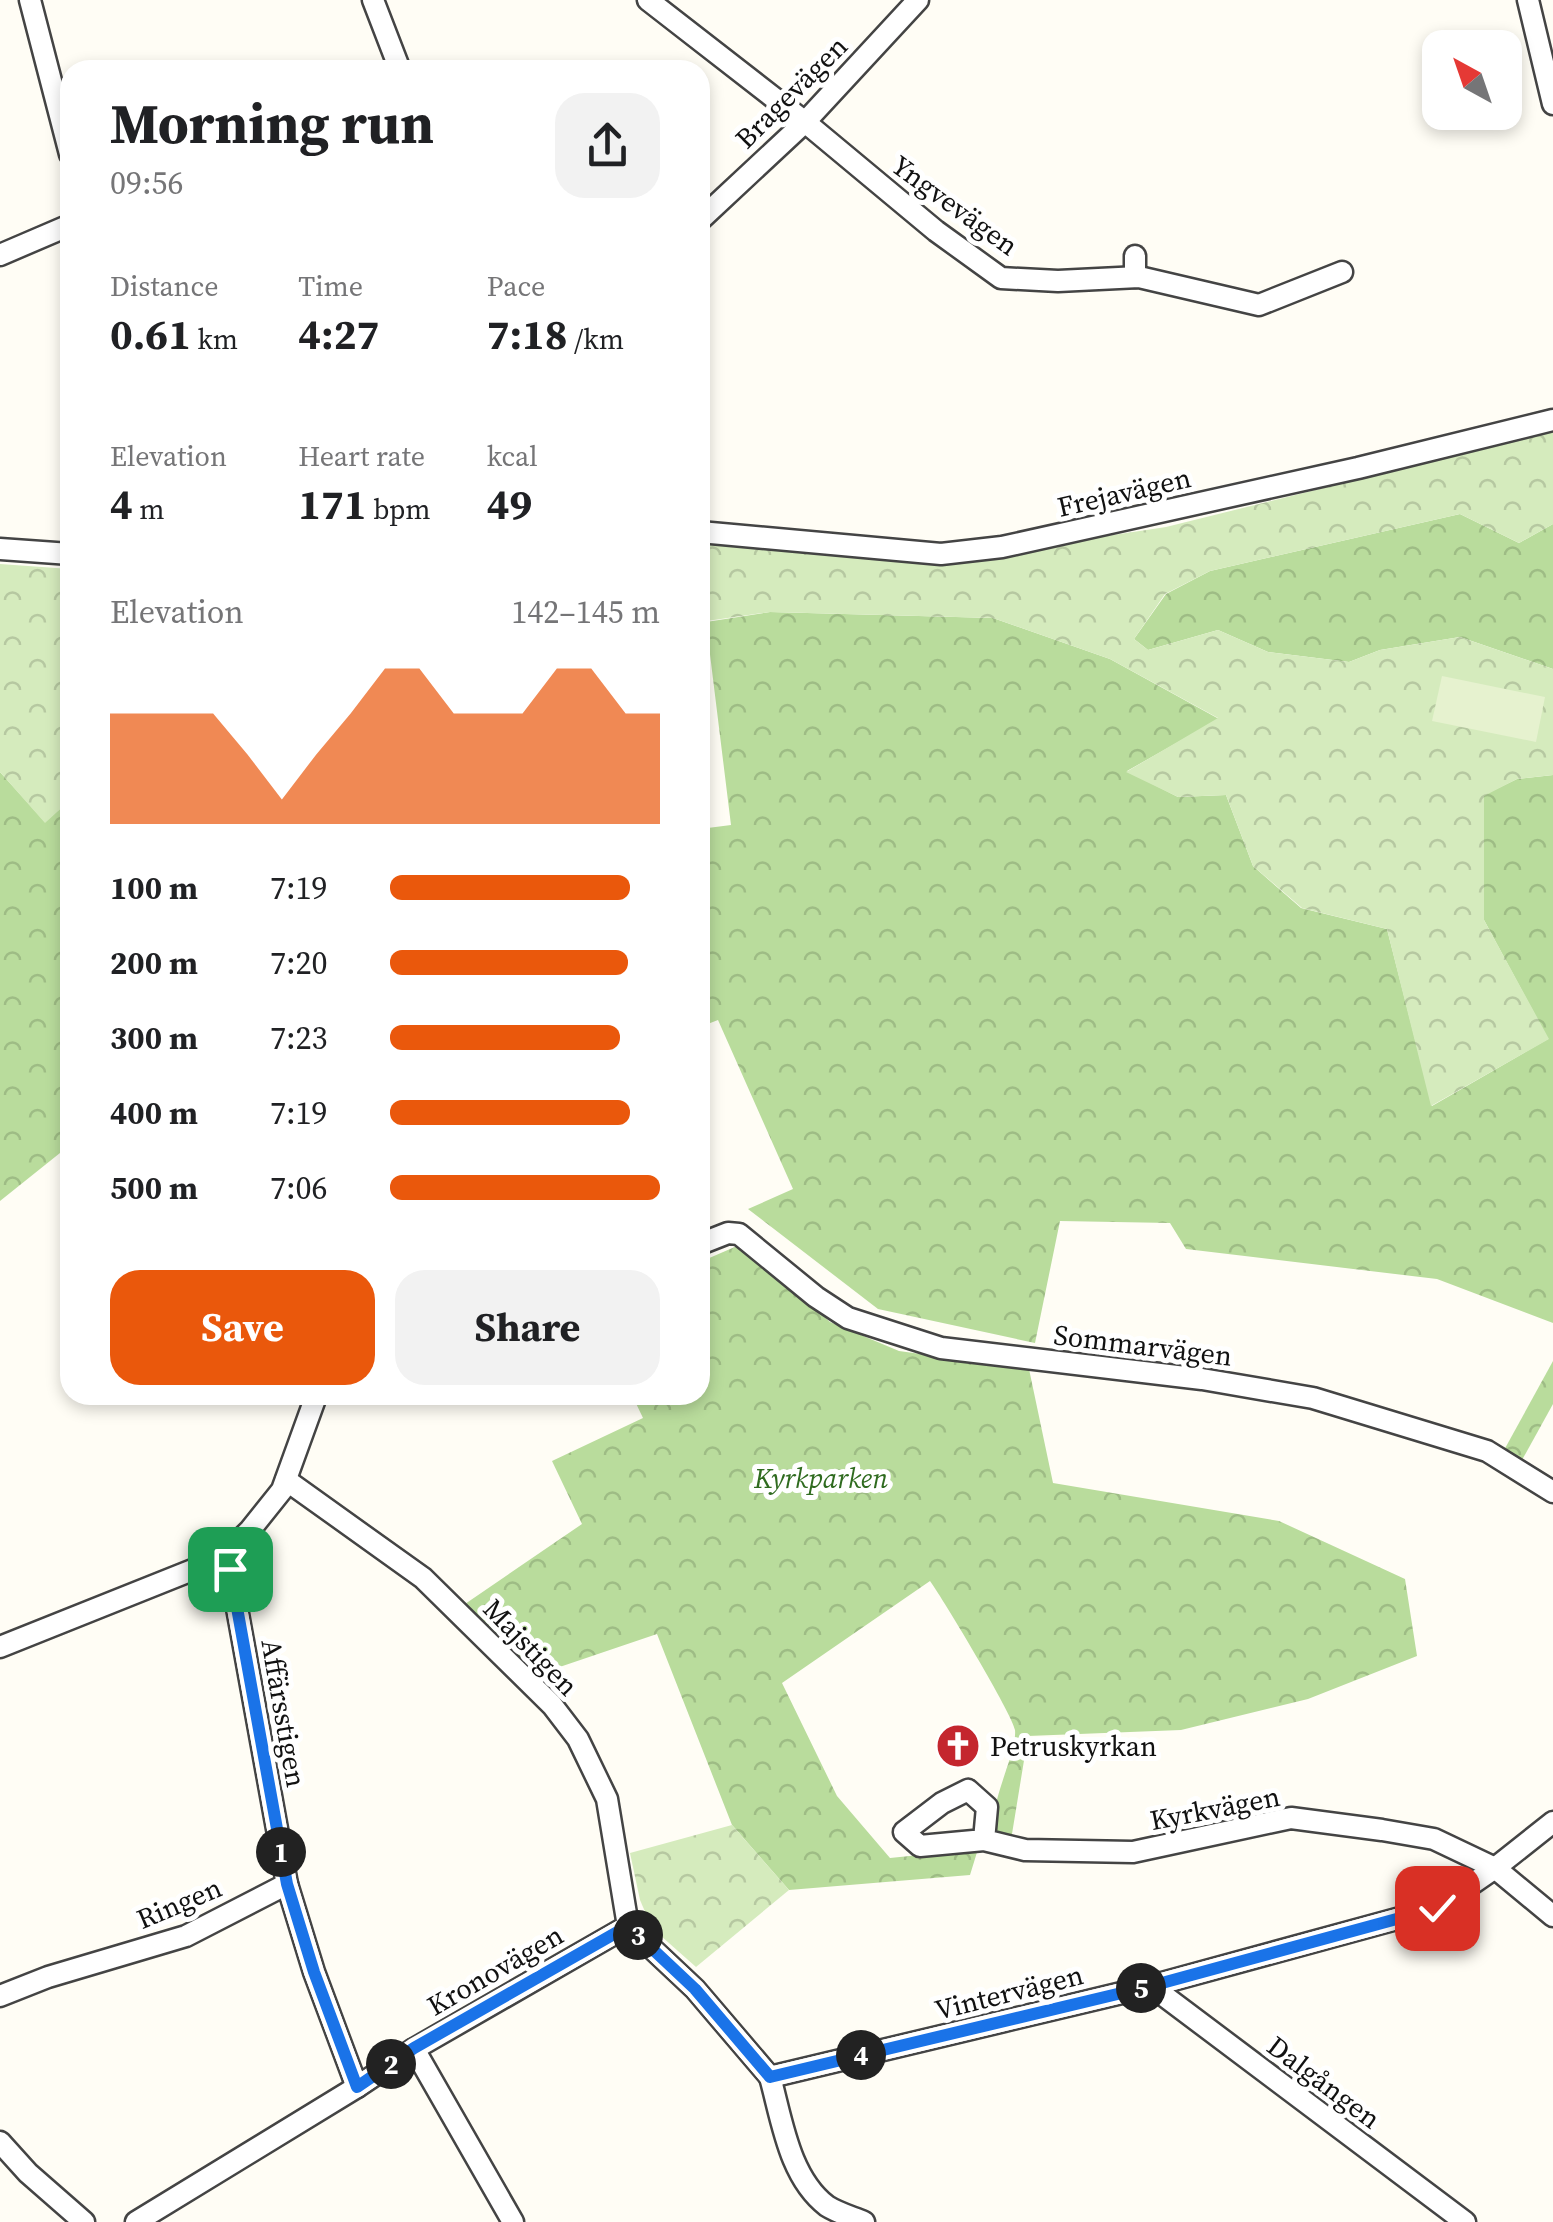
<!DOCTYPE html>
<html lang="en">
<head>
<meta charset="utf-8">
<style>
	:root { --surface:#fff; --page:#f2f2f2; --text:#202124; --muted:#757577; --accent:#ea580c }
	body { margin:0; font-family:"Source Serif 4",serif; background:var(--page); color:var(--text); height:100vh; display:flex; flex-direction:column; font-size:38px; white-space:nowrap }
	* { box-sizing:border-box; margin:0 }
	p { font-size:32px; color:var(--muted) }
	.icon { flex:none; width:55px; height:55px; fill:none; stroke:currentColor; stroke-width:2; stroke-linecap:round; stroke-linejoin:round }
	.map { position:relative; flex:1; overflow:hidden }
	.drawer { position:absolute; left:60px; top:60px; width:650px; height:1345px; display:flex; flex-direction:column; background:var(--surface); border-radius:30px; box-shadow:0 5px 15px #0003 }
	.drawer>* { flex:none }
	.needle { width:65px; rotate:320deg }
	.controls { position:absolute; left:1422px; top:30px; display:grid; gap:20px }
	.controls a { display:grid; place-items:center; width:100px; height:100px; border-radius:20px; background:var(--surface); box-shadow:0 5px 15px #0003; font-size:50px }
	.pin { position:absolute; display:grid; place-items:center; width:85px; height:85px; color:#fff; margin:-42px; border-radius:20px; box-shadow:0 5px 15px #0006 }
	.km { position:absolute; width:50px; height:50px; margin:-25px; border-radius:50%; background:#222; color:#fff; font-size:28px; line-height:50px; text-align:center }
	.round { display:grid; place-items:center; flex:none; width:105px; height:105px; border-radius:30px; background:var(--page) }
	.overview { display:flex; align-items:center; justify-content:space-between; height:170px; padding:0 50px }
	h1 { font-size:55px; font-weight:700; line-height:75px }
	.stats { display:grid; grid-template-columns:repeat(3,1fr); gap:15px; height:170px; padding:10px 50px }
	.stats div { display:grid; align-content:center }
	.stats b { font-size:42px; font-weight:700 }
	.stats small { font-size:28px; font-weight:400 }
	.stats p { font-size:28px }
	.chart { height:280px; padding:20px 50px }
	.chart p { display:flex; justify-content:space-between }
	.chart svg { width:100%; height:180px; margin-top:10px; fill:var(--accent); opacity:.7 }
	.button { display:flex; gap:20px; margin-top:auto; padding:20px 50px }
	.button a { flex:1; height:115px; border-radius:30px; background:var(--accent); color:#fff; font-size:40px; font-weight:700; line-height:115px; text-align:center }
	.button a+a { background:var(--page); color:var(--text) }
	ul { padding:0 50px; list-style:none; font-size:32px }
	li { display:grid; grid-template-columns:160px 120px 1fr; align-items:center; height:75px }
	li i { height:25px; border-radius:12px; background:var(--accent) }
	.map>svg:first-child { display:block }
	.forest { fill:url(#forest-crowns) }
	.park { fill:url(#park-crowns) }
	.pitch { fill:#e6f2cf }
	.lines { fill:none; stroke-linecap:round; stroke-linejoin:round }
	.street-casing { stroke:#444; stroke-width:25 }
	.street { stroke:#fff; stroke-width:20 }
	.route-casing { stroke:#fff; stroke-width:20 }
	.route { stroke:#1a73e8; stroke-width:12 }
	.labels { text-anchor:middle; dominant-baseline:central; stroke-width:10; stroke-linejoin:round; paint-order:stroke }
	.street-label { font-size:28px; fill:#111; stroke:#fff }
	.park-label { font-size:28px; font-style:italic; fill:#2f6b1f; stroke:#fff }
	.poi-label { font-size:28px; fill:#111; stroke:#fff; text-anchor:start }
</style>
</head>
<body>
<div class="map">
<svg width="1553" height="2222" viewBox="0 0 1553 2222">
	<defs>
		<pattern id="forest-crowns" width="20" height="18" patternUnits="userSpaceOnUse" patternTransform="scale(2.5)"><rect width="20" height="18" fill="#b9dc9c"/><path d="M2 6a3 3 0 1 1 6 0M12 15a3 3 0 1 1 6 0" fill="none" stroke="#9ebc85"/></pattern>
		<pattern id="park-crowns" width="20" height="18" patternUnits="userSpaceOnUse" patternTransform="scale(2.5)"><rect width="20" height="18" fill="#d5ebbd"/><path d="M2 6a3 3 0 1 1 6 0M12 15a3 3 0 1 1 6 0" fill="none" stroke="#b6c8a1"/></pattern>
	</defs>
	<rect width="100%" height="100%" fill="#fffdf5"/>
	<g class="forest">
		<path d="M1460,514L1519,543L1553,524V669L1460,637L1380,650L1349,662L1268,652L1218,630L1148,650L1134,639L1166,594L1210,571Z"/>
		<path d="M770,612L993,618L1110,659L1219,719L1127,771L1178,797L1226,795L1253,866L1301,908L1387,929L1432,1106L1548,1039L1484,920V795L1517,779L1553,775V1323L1437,1279L1186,1249L1170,1223L1060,1221L1035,1343L878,1309L748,1209L793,1189L718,1020L700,1027V829L731,825L706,622Z"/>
		<path d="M0,772L45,822L70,800V1145L0,1201Z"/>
		<path d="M744,1243L830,1322L899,1351L1029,1369L1053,1483L1279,1521L1405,1579L1417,1656L1308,1699L1181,1730L1028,1736L1011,1840C970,1832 1018,1760 1015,1730C1013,1715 943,1599 930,1581L782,1683L837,1796L890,1858L978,1849L970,1875L789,1890L732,1825L657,1634L536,1675L465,1604L582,1524L552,1461L643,1418L632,1395H700V1262Z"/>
		<path d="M1553,1361V1404L1522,1460L1503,1452Z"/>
	</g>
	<g class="park">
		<path d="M1553,431V524L1519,543L1460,514L1210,571L1165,594L1134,639L1148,650L1218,630L1268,652L1349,662L1380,650L1460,637L1553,669V775L1517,779L1484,796V920L1549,1039L1431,1106L1387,929L1302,908L1253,866L1226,795L1178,797L1126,772L1218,718L1110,659L993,618L770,612L700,622V543L949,560L1166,527Z"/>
		<path d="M0,564L70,569V800L45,823L0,772Z"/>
		<path d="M732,1825L789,1890L696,1967L652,1928L640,1900L630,1853Z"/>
	</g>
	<path class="pitch" d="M1442,676L1545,697L1536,742L1432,721Z"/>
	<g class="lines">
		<defs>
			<g id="street">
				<path d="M30,0L70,154"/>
				<path d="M373,0L400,70"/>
				<path d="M648,0L805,122L936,231L1001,278L1058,281L1139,277L1259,305L1342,272"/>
				<path d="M1528,0L1553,104"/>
				<path d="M700,220L805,122L918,0"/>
				<path d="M0,255L70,225"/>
				<path d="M1135,256V277"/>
				<path d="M700,532L941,554L1002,547L1358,468L1553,420"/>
				<path d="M0,549L70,554"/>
				<path d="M700,1244L728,1233L739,1234L816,1297L848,1318L941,1348L1202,1379L1313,1398L1487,1451L1553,1492"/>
				<path d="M286,1480L423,1578L552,1705L578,1739L607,1799L628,1926"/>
				<path d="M227,1553L287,1884"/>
				<path d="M0,1647L195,1569L227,1553L250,1530L282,1490L315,1399"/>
				<path d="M984,1840L920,1846L904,1832L942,1803L968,1790L987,1807L984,1840L1025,1850L1133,1852L1291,1818L1382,1830L1434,1839L1495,1868L1553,1916"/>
				<path d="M628,1926L695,1989L770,2077L1151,1986L1437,1908L1495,1868L1553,1822"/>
				<path d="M1151,1986L1465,2222"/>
				<path d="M0,1996L48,1977L186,1936L287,1884L314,1972L357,2087"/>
				<path d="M414,2049L513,2222"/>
				<path d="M770,2077C782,2120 789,2177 827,2206C838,2213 852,2217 864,2222"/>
				<path d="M0,2142L28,2173L84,2222"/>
				<path d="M136,2222L357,2087L414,2049L628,1926"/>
			</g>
		</defs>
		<use href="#street" class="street-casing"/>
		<use href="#street" class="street"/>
	</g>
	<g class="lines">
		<defs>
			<path id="route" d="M230,1569L287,1884L314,1972L357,2087L414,2048L628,1926L695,1989L770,2077L1151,1986L1437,1908"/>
		</defs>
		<use href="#route" class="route-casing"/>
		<use href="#route" class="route"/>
	</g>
	<defs>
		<symbol id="church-disc" viewBox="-11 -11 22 22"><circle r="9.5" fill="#c4262e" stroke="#fff"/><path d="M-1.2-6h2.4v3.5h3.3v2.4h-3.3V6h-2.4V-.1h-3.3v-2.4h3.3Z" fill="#fff"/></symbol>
	</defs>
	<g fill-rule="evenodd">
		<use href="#church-disc" x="933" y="1721" width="50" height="50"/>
	</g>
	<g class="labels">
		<g class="street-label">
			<text transform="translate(791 92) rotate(-45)">Bragevägen</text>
			<text transform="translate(955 205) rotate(36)">Yngvevägen</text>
			<text transform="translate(1124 492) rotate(-13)">Frejavägen</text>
			<text transform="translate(1143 1345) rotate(7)">Sommarvägen</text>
			<text transform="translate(531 1647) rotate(46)">Majstigen</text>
			<text transform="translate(284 1713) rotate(80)">Affärsstigen</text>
			<text transform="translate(1215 1808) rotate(-11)">Kyrkvägen</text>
			<text transform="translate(179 1903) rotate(-23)">Ringen</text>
			<text transform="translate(495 1970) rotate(-30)">Kronovägen</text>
			<text transform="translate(1009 1992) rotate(-14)">Vintervägen</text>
			<text transform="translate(1324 2082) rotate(37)">Dalgången</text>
		</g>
		<g class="park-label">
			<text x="821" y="1478">Kyrkparken</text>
		</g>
		<g class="poi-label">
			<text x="990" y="1746">Petruskyrkan</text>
		</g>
	</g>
</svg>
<div class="controls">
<a><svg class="needle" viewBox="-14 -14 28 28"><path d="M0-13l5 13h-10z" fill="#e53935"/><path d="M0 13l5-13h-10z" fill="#757577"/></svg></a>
</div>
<div class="pin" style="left:230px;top:1569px;background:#1e9e55"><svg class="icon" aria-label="arrive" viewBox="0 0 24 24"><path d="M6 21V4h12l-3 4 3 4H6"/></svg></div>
<div class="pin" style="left:1437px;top:1908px;background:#d93025"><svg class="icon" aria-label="check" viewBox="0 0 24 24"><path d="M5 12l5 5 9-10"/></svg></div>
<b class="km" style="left:281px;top:1852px">1</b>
<b class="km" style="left:391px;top:2064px">2</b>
<b class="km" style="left:638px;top:1935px">3</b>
<b class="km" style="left:861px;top:2055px">4</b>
<b class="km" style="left:1141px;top:1988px">5</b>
<section class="drawer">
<div class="overview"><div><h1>Morning run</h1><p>09:56</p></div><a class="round"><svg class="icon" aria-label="share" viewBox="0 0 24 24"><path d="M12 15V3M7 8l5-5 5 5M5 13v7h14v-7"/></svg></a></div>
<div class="stats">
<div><p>Distance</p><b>0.61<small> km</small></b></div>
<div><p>Time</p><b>4:27</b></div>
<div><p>Pace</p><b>7:18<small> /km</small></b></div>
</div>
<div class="stats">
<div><p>Elevation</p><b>4<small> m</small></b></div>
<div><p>Heart rate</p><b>171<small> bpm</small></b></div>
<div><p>kcal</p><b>49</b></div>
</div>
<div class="chart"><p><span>Elevation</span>142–145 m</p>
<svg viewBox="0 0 160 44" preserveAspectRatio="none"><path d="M0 44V17L10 17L20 17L30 17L40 27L50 38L60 27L70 17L80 6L90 6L100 17L110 17L120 17L130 6L140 6L150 17L160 17V44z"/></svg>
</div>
<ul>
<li><b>100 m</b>7:19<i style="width:89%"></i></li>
<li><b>200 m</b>7:20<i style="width:88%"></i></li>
<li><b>300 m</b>7:23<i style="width:85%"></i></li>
<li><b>400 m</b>7:19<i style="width:89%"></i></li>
<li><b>500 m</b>7:06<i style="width:100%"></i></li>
</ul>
<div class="button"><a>Save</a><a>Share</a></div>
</section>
</div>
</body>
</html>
